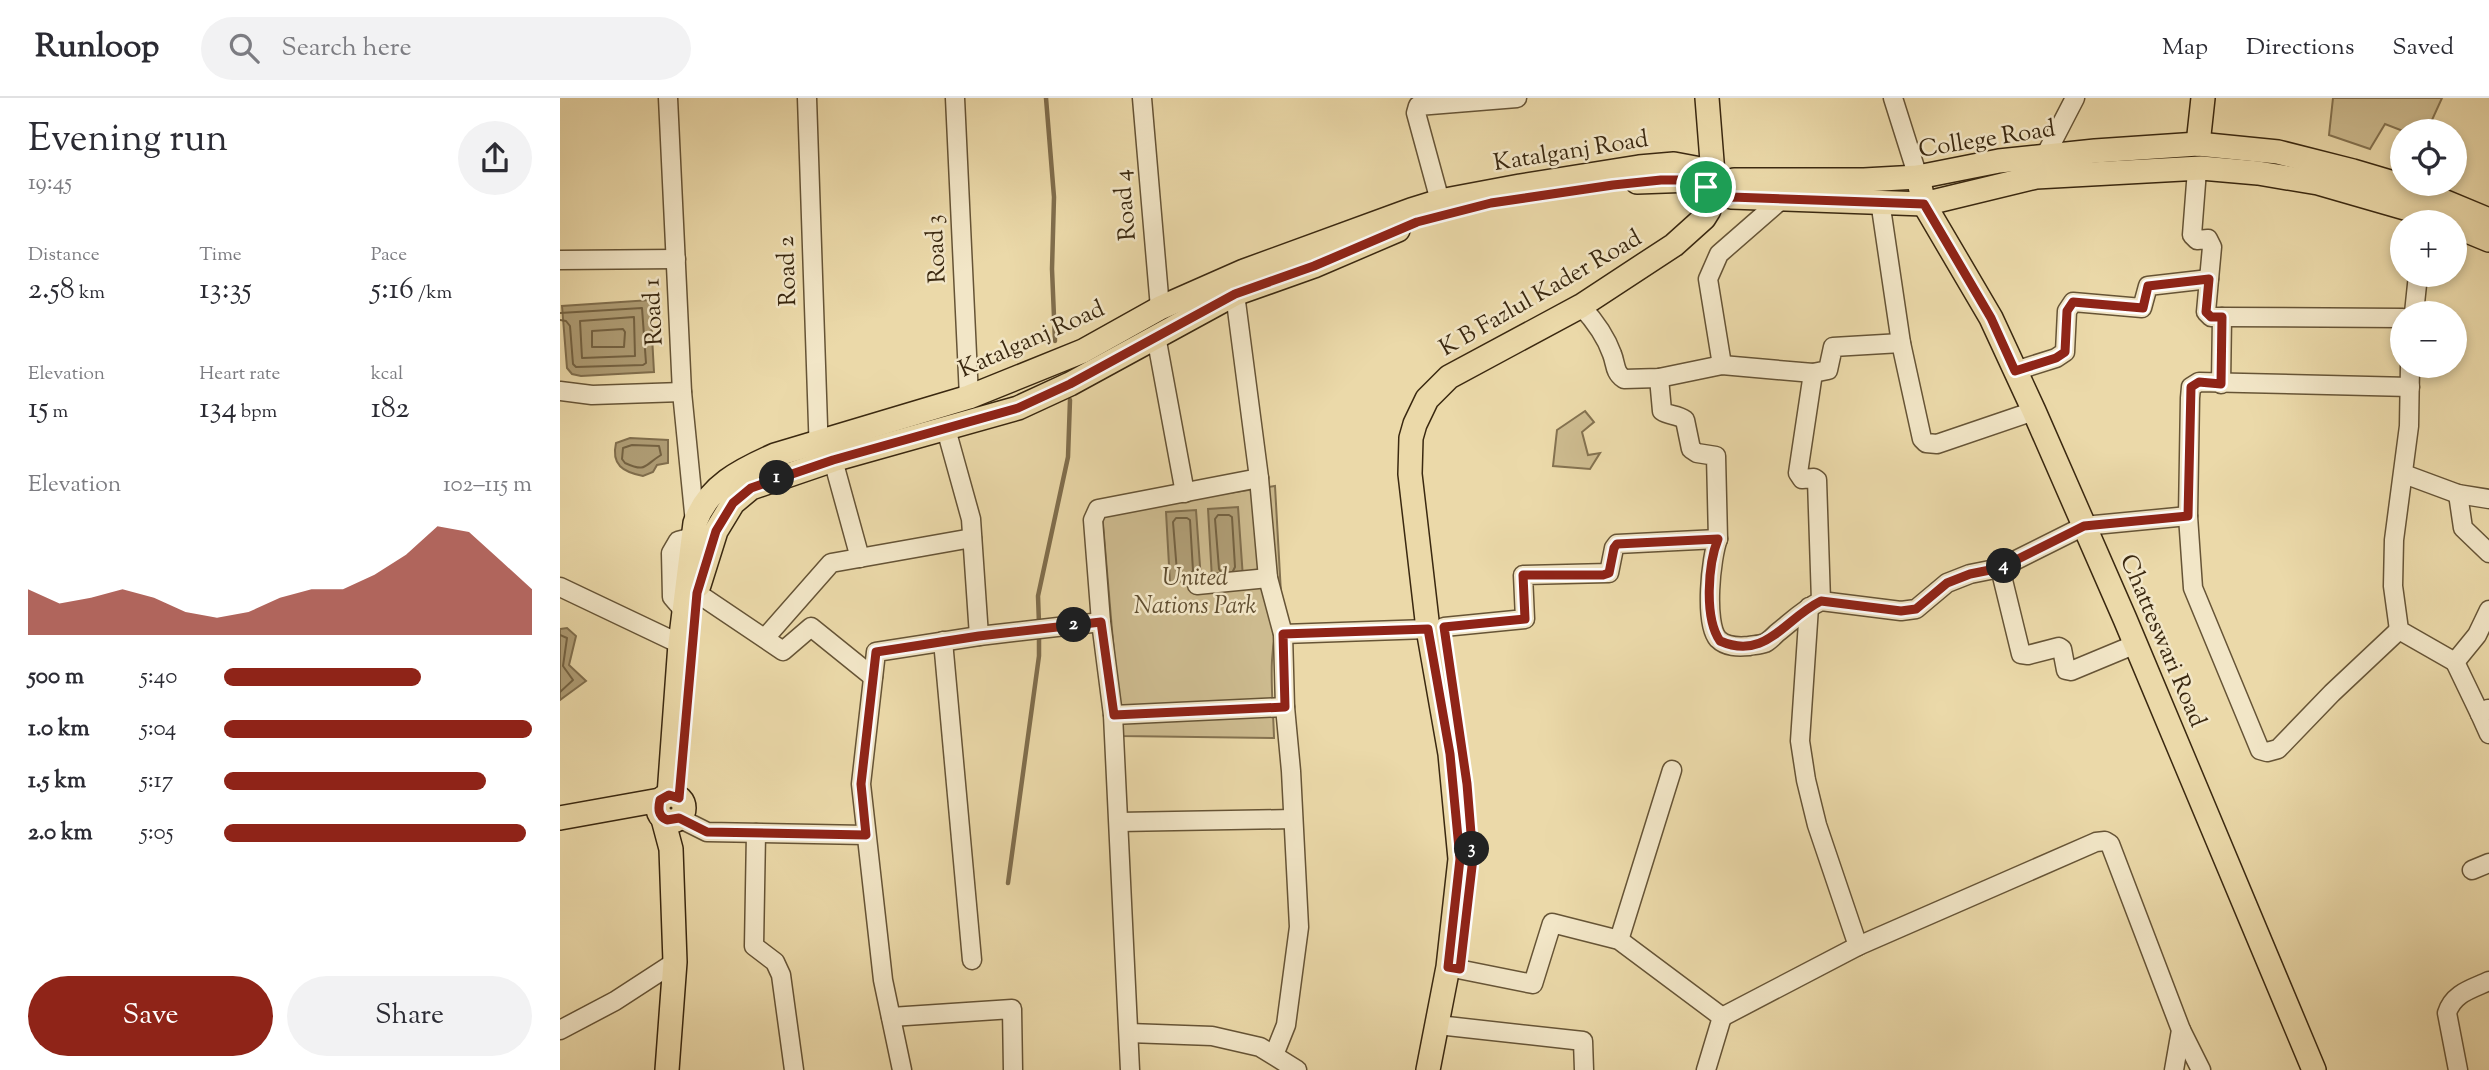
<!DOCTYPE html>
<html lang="en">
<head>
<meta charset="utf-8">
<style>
	:root { --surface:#fff; --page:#f2f2f3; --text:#2b2b33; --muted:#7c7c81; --line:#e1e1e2; --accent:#8f2418 }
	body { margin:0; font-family:"Sorts Mill Goudy",serif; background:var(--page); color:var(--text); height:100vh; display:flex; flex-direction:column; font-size:26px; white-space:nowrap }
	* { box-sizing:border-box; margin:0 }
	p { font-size:23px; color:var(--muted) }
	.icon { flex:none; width:38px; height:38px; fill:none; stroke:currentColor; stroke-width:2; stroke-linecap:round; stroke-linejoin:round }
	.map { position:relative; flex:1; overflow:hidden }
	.panel { display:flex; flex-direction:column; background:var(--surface); width:560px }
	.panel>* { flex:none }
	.controls { position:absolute; left:1830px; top:21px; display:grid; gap:14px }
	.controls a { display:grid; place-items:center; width:77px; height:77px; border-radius:50%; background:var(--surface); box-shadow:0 4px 10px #0003; font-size:35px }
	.pin { position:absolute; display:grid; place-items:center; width:60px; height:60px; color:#fff; margin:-30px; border:4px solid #fff; border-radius:50%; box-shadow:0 2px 7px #0007 }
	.km { position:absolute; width:35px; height:35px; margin:-18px; border-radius:50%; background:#222; color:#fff; font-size:19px; line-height:35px; text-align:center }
	.round { display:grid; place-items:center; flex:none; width:74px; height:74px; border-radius:37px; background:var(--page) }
	.headline { display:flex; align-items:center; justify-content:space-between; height:119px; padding:0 28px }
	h1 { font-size:38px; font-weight:600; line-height:52px }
	.figures { display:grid; grid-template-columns:repeat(3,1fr); gap:10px; height:119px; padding:7px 28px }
	.figures div { display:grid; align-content:center }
	.figures b { font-size:30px; font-weight:600 }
	.figures small { font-size:19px; font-weight:400 }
	.figures p { font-size:19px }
	.chart { height:196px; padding:14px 28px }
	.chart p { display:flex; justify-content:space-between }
	.chart svg { width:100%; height:126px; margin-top:7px; fill:var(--accent); opacity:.7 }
	.button { display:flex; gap:14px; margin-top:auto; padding:14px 28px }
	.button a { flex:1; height:80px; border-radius:42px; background:var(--accent); color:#fff; font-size:28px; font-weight:600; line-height:80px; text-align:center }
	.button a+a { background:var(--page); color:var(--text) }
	ul { padding:0 28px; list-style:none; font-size:23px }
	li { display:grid; grid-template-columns:112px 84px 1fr; align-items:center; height:52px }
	li i { height:18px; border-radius:9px; background:var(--accent) }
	header { display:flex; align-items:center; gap:42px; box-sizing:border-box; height:98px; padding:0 35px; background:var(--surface); border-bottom:2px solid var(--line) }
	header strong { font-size:33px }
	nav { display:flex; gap:38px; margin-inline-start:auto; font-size:24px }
	.search { width:490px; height:63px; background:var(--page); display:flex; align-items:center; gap:18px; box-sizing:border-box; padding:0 24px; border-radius:38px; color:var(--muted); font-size:26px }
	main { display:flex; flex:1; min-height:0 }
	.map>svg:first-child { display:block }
	.green { fill:#cdbb8f; stroke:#847250; stroke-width:2 }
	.water { fill:#af9d75; stroke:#806e4d; stroke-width:2 }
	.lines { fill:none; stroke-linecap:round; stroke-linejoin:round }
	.shore { stroke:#746242; stroke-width:2 }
	.stream { stroke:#806e4d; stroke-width:4.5 }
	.minor-casing { stroke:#665436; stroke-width:21 }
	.major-casing { stroke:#3a2810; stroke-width:26 }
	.minor { stroke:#f2e6c7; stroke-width:18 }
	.major { stroke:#ebd9a9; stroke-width:23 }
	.route-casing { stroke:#fff; stroke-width:14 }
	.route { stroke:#8f2418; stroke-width:9 }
	.labels { text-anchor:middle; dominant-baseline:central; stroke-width:5; stroke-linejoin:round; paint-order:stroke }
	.street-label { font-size:24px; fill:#3a2810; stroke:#f2e6c7 }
	.park-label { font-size:24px; font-style:italic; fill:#5f4d30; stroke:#f2e6c7 }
</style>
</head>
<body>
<header>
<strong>Runloop</strong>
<div class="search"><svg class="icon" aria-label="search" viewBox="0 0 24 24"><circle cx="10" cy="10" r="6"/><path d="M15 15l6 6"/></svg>Search here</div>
<nav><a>Map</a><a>Directions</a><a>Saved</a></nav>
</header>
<main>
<section class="panel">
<div class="headline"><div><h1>Evening run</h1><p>19:45</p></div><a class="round"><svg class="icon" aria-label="share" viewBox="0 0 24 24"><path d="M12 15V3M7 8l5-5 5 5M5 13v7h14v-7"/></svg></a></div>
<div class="figures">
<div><p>Distance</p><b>2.58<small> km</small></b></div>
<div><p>Time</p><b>13:35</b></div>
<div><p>Pace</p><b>5:16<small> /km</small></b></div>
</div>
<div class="figures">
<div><p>Elevation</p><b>15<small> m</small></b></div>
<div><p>Heart rate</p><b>134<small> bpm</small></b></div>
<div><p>kcal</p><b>182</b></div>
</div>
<div class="chart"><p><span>Elevation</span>102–115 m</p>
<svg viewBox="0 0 160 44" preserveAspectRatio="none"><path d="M0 44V28L10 33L20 31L30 28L40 31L50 36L60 38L70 36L80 31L90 28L100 28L110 23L120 16L130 6L140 8L150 18L160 28V44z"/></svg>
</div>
<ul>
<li><b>500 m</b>5:40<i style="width:64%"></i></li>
<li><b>1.0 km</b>5:04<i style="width:100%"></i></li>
<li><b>1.5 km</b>5:17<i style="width:85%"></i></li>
<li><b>2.0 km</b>5:05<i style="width:98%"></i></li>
</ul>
<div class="button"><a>Save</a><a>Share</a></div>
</section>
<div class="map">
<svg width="1929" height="972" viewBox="0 0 1929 972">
	<rect width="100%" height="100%" fill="#ebd9a9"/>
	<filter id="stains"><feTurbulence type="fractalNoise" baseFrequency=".00286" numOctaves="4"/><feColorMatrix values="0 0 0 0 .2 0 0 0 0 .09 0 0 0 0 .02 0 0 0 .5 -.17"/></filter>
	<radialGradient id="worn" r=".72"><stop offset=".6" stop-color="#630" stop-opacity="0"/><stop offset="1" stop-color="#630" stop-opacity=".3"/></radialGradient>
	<g class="green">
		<path d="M1773,0H1882L1867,33H1843L1825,26L1810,51L1769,37Z"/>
		<path d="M1025,313L1034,324L1022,334L1028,357L1040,355L1030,371L993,368L997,332Z"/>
		<path d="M715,388L722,513C706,552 713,598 714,640L561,638L542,414Z"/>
	</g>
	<g class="water">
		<path d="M90,202L94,274L21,278L12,276L7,270L2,208Z"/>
		<path d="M70,340L108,342V365L97,367L93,374L83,378C63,374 51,367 56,345Z"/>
		<path d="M678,409L683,480L652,481L648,411Z"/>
		<path d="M636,412L641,482L610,485L606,414Z"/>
		<path d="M7,530L16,538L9,567L26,583L0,602V531Z"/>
	</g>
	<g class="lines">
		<g class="shore">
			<path d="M0,215L82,210L86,265L83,267L16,269L13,266L10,228L6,223L0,222"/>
			<path d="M74,219L75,258L22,260L20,223Z"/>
			<path d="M63,231L65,234L64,249H32V233Z"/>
			<path d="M72,347L99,348L101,357C84,367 87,375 65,365L62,361L63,350Z"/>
			<path d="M616,420H627L630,422L633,473L630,476L620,477L617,474L613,424Z"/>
			<path d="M667,473L661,474L659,471L655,421L658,417H669L672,419L675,469L673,473"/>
			<path d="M0,537L7,540L3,568L13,582L0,594"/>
		</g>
		<g class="stream">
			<path d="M486,0L494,99L492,171L495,243"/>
			<path d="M479,526L478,498L508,359L510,302"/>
			<path d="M448,785L479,558V535"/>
		</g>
		<defs>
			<g id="minor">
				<path d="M108,0L122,294L135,425"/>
				<path d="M247,0L259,357"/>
				<path d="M395,0L409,299"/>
				<path d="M582,0L600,210"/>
				<path d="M1333,0L1358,79"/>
				<path d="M1485,58L1515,0"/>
				<path d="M1639,70L1637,72L1632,137L1637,142L1648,141L1652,149L1646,214L1651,219H1662L1661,286"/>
				<path d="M880,103L856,15L858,8L957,0"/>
				<path d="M1320,103L1341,245L1362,341L1366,345L1377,346L1474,313"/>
				<path d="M0,162L116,161"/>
				<path d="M675,196L699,380L708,480L723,536L725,609L731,673L739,829L726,927L714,957"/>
				<path d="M1021,208C1033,221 1046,239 1052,256C1056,266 1054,274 1064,281L1099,280L1162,267L1253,275L1268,272L1273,249L1341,245"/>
				<path d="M1854,215L1858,177"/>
				<path d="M1662,219L1843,220"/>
				<path d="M596,238L625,395"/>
				<path d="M1162,267L1148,181L1159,156L1222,101"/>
				<path d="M1850,268L1849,328L1834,442L1833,488L1839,532L1895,564L1917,537L1929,512"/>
				<path d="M1455,273L1496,260L1505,254L1507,213L1513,204L1582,210L1588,188L1649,181"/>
				<path d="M1253,275L1238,375L1242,381L1254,380L1257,382L1261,503"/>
				<path d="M1099,280L1102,313C1109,318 1117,316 1125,322L1131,351L1137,355L1156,358L1158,441C1151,459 1144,525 1158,541C1166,549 1178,549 1189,548C1193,547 1200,547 1205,545C1209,543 1214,538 1217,535C1231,524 1244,511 1261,503L1341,513L1356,511L1387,485L1410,476L1440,470L1524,428L1628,418"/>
				<path d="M0,293L32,297L122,294"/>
				<path d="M386,331L411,421L419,538"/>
				<path d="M273,362L300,460"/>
				<path d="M1844,376L1898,396L1929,401"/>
				<path d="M1898,396L1903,430L1929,455"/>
				<path d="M1440,470L1461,556L1468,557L1499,549L1502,551L1506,572L1511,573L1576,546"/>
				<path d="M637,487L708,480"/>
				<path d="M0,489L120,546"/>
				<path d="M137,495L223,553L251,529L313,579"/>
				<path d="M1249,509L1240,643L1246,682L1257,727L1298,848"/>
				<path d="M124,513L112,499L111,455L118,443L133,439"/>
				<path d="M884,529L965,521L963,477L1049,475L1054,450L1057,446L1158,441"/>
				<path d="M1839,532L1772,595L1718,651L1707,654L1700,652L1633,490L1628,418L1630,300L1631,289L1639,284L1850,289"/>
				<path d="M723,536L868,531"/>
				<path d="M205,540L271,465L412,440"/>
				<path d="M383,543L412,862"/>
				<path d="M1895,564L1920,616"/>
				<path d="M1928,611L1920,616L1929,636"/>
				<path d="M553,617L725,609"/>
				<path d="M119,720L147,734L305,737"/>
				<path d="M559,724L733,721"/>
				<path d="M196,735L194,848L215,864L221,877L234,972"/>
				<path d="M1912,772L1929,765"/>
				<path d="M1059,842L1112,672"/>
				<path d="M888,869L973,886L992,825L1059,842L1162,919L1146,972"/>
				<path d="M331,919L452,911L453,972"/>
				<path d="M1162,919L1298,848L1536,744L1545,743L1550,746L1621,932L1614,972"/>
				<path d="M878,927L1023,943L1024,972"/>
				<path d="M0,932L55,903L115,864"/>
				<path d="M1621,932L1641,972"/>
				<path d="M569,935L652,938L700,949L737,972"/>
				<path d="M342,972L323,882L301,686L316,554L419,538L541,524"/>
				<path d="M570,972L553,617L541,524L533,422L538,411L699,380"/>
				<path d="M1898,972L1887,915C1893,895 1912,891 1929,883"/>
			</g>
			<g id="major">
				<path d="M1147,0L1153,76"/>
				<path d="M1638,46L1643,0"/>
				<path d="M1358,79L1364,106L1431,220L1474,313L1565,521L1754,972"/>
				<path d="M1174,82H1304L1358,79L1439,63L1535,53L1638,46L1718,54L1793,73L1857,92L1929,122"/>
				<path d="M1077,84L1133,82L1146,89"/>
				<path d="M1171,99L1364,106L1476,79L1641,70L1698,75L1758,85L1869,117L1887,124"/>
				<path d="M1895,128L1929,142"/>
				<path d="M139,487L156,433L173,405L191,390L273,362L458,310L510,286L675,196L754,168L838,132"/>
				<path d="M109,697L120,546L135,425C148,388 181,372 215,357L409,299L523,253L600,210L684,173L851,112L880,103L960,88L1079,69L1114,66L1146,72L1153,76"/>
				<circle cx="111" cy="710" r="13"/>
				<path d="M0,720L100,702"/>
				<path d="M103,721L111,751L115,864L107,972"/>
				<path d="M868,972L888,869L900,761L890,656L868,531L850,376L851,340L855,326L867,301L889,279L1021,208L1114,147L1144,120L1149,112L1150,99"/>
			</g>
		</defs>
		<use href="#minor" class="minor-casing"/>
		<use href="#major" class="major-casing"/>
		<use href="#minor" class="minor"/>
		<use href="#major" class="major"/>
	</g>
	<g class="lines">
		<defs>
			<path id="route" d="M1101,82H1133L1146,89L1149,99C1156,105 1164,105 1171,99L1364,106L1431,220L1455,273L1496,260L1505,254L1507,213L1513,204L1583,210L1588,188L1649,181L1646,214L1651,219H1662L1661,286L1639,284L1631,289L1628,418L1524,428L1440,470L1410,476L1387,485L1356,511L1341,513L1261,503C1224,521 1206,563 1160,543C1144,520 1148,466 1158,441L1057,446L1054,450L1049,475L1043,477H963L965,521L884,529L907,686L913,760L900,871L888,869L900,761L890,656L868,531L723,536L725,609L554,617L541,524L419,538L316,554L301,686L306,737L147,734L119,720L107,722C98,718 98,711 100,702L109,697L119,700L137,495L156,433L173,405L191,390L273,362L458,310L510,286L675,196L754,168L857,124L931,105L1053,87Z"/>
		</defs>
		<use href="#route" class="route-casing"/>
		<use href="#route" class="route"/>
	</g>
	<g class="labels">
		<g class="street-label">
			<text transform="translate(1427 42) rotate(-9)">College Road</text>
			<text transform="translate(1011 54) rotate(-9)">Katalganj Road</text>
			<text transform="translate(566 107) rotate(-95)">Road 4</text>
			<text transform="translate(377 151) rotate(-93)">Road 3</text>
			<text transform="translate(228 173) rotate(-92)">Road 2</text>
			<text transform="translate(981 196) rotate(-30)">K B Fazlul Kader Road</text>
			<text transform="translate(94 214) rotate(-93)">Road 1</text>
			<text transform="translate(472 242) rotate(-24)">Katalganj Road</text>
			<text transform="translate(1602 543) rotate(67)">Chatteswari Road</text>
		</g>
		<g class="park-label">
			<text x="635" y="481">United<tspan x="635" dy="28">Nations Park</tspan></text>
		</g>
	</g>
	<rect width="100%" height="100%" filter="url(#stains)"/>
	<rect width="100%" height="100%" fill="url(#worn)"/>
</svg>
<div class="controls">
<a><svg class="icon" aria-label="locate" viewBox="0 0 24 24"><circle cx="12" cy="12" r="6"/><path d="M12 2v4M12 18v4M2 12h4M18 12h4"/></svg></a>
<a>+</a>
<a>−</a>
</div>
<div class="pin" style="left:1146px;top:89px;background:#1e9e55"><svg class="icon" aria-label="arrive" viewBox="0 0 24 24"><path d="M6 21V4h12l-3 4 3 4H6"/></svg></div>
<b class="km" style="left:217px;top:380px">1</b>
<b class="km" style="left:514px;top:527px">2</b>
<b class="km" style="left:912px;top:751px">3</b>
<b class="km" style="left:1444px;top:468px">4</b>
</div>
</main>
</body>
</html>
